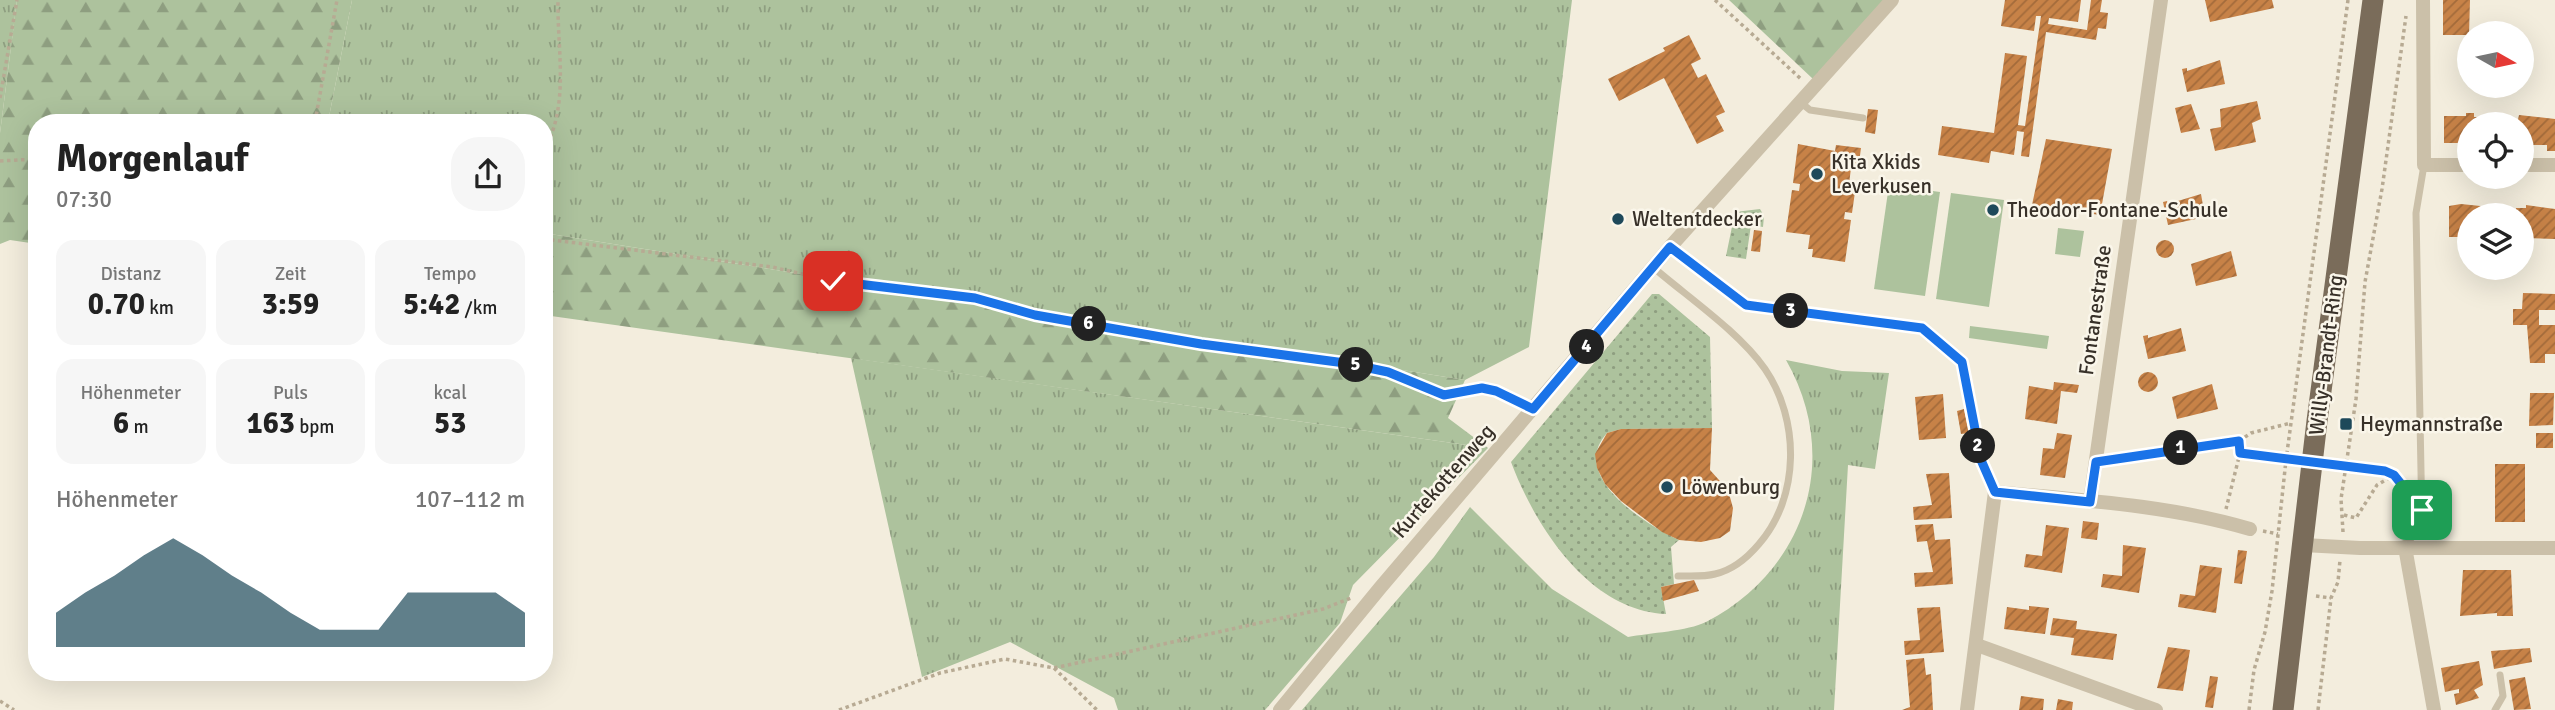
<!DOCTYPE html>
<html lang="de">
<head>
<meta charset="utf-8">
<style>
	:root { --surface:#fff; --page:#f6f6f6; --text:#222; --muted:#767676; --accent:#1e495a }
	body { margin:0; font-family:Signika,sans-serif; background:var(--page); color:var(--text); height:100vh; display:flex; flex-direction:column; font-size:26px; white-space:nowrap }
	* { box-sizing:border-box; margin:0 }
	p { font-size:23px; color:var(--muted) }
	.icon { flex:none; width:38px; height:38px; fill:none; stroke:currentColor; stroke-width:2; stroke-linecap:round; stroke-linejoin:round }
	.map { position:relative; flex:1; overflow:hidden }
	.panel { position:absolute; left:28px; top:114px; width:525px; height:567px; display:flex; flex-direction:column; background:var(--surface); border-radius:28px; box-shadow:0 7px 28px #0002 }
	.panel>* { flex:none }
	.needle { width:46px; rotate:99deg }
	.tools { position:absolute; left:2457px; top:21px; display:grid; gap:14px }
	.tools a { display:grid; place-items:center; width:77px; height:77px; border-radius:50%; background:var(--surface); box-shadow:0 7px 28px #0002; font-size:35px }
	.pin { position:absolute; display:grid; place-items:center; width:60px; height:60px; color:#fff; margin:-30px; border-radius:14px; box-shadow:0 4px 10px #0006 }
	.km { position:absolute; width:35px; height:35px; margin:-18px; border-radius:50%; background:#222; color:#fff; font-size:19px; line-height:35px; text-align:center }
	.round { display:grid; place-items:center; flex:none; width:74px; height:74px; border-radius:28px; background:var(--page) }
	.summary { display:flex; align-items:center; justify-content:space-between; height:119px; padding:0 28px }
	h1 { font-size:38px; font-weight:700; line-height:52px }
	.metrics { display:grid; grid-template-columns:repeat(3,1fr); gap:10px; height:119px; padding:7px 28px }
	.metrics div { display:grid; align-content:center; border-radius:18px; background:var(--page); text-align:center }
	.metrics b { font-size:30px; font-weight:700 }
	.metrics small { font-size:19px; font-weight:400 }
	.metrics p { font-size:19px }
	.chart { height:196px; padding:14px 28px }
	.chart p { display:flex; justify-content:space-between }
	.chart svg { width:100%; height:126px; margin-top:7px; fill:var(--accent); opacity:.7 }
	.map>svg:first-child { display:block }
	.grass { fill:url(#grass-tufts) }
	.forest { fill:url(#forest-firs) }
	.park { fill:url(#park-dots) }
	.pitch { fill:#adc29d }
	.building { fill:url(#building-hatch) }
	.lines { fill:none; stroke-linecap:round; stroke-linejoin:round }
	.path { stroke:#b7aa93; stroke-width:3.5; stroke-dasharray:3.5 3.5; stroke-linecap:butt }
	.lane { stroke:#cbc0a9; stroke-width:7 }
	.street { stroke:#cbc0a9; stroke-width:14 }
	.primary { stroke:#7a6c5a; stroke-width:21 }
	.path-bridge { stroke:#b7aa93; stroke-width:3.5; stroke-dasharray:3.5 3.5; stroke-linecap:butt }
	.route-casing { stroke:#fff; stroke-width:14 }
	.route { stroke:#1a73e8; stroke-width:9 }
	.poi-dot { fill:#1e495a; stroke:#faf6ea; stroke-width:2.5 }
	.labels { text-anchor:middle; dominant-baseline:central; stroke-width:5; stroke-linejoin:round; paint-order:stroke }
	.poi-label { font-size:21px; fill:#383129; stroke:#faf6ea; text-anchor:start }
	.street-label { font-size:21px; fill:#383129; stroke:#faf6ea }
</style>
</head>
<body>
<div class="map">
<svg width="2555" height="710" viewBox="0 0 2555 710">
	<defs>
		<pattern id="grass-tufts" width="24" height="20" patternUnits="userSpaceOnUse" patternTransform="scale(1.75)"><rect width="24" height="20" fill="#adc29d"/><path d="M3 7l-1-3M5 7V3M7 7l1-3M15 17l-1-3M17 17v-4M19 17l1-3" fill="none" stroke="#8e9e80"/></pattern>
		<pattern id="forest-firs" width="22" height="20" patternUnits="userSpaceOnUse" patternTransform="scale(1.75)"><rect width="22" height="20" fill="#adc29d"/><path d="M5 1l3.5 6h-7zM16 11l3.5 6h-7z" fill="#8e9e80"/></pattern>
		<pattern id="park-dots" width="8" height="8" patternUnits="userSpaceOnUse" patternTransform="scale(1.75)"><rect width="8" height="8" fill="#adc29d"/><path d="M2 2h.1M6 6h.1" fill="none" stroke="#8e9e80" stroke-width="1.8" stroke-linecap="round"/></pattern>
		<pattern id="building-hatch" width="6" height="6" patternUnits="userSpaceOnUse" patternTransform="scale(1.75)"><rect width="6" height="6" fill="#c78247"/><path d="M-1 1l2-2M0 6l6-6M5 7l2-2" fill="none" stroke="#a36b3b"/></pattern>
	</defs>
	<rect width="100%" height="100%" fill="#f3eddd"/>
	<g class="grass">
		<path d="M0,0H17L0,133Z"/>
		<path d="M352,0H1572L1529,347L1465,380L544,233V122H328Z"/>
		<path d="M851,358L1488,448L1353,585L1340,623L1265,710H1118L1114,698L1010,642L922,677Z"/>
		<path d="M1786,360L1842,371L1889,373L1875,469L1848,465L1834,710H1302L1434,557L1470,507L1552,589L1628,637C1649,633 1688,631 1706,622C1806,570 1842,458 1786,360Z"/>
	</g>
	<g class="forest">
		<path d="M17,0H352L328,122H37V244L10,240L0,244V133Z"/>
		<path d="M1729,0H1884L1813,79Z"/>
		<path d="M544,233L1465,380L1448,418L1488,448L544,315Z"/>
	</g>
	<g class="park">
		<path d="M1760,209L1764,216L1763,227L1751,225L1746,259L1726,256L1735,212Z"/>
		<path d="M1652,294H1659L1710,337L1712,428L1621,429L1607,433C1568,476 1645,524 1679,540L1671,547L1674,584L1661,587L1666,614C1589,611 1535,526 1511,462Z"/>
	</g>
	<g class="pitch">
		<path d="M1889,185L1940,192L1925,296L1874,289Z"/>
		<path d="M1951,193L2004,200L1989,307L1936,299Z"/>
		<path d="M2058,228L2084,231L2080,257L2055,254Z"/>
		<path d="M1970,326L2049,336L2047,349L1969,338Z"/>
	</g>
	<g class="building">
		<path d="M2081,0L2078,22L2049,18L2048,24L2087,30L2091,0H2102L2100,12L2108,13L2106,29L2098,28L2096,40L2046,32L2029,157L2021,156L2024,132L2017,131L2014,155L1991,151L1989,163L1938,155L1942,126L1994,133L2005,53L2027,56L2018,125L2025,126L2041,16H2036L2034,31L2001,26L2005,0Z"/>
		<path d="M2205,0H2272L2274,8L2210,22Z"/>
		<path d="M2443,0H2470L2469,35H2443Z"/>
		<path d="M1689,35L1701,59L1691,64L1698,78L1706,74L1725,112L1716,116L1724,131L1697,144L1664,78L1619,101L1608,79L1665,51L1663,48Z"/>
		<path d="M2220,60L2225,84L2187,92L2182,69L2187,68V71Z"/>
		<path d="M2257,101L2261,119L2252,123L2256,142L2215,151L2210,129L2221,127L2220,109Z"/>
		<path d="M2191,104L2200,129L2181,133L2175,108Z"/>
		<path d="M1868,109L1878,110L1875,134L1865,132Z"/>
		<path d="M2466,113H2474V117H2495V124H2469V143H2444V116H2466Z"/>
		<path d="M2519,115L2555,119V151H2547V145H2522V124H2517Z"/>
		<path d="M2046,139L2112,149L2100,215L2032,205Z"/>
		<path d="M1798,144L1835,151L1836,145L1861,148L1858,170L1851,168L1849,184L1856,185L1852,213L1845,212L1844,219L1851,220L1845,262L1812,257L1813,249H1808L1810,235L1786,232L1792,190L1799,191L1800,184L1793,183Z"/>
		<path d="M2201,194L2205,217L2168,225L2163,202L2167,201L2168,204Z"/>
		<path d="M2461,204L2490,207V215H2469V237H2449V206Z"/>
		<path d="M2526,205L2555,209V239L2522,238V215H2516V208H2526Z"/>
		<path d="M1754,230L1762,231L1760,252L1751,251Z"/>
		<circle cx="2165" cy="249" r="9"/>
		<path d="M2231,251L2237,276L2196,286L2191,264Z"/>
		<path d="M2523,293L2555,294V310H2539V325H2555V354H2545V363H2530L2527,325H2513V309H2522Z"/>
		<path d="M2181,328L2186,351L2148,359L2143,336L2148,335V338Z"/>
		<circle cx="2148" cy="382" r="10"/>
		<path d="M2054,382L2079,385L2077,393L2061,391L2057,424L2025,419L2029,386L2053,390Z"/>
		<path d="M2212,384L2218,409L2177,419L2172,397Z"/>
		<path d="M2530,393H2554L2553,425L2529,426Z"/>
		<path d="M1943,394L1946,438L1919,440L1915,397Z"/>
		<path d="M1964,409L1969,433L1961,434L1957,411Z"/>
		<path d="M1712,428L1710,470L1728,490L1733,508L1730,531L1720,538L1701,542L1679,540L1662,532L1621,501L1605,484L1597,468L1595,454L1607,433L1621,429Z"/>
		<path d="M2057,433L2072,435L2065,478L2040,475L2043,448L2054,449Z"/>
		<rect x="2536" y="433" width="17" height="15"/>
		<rect x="2495" y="464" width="30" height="58"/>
		<path d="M1949,473L1952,518L1914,520L1913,507L1932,505L1926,474Z"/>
		<path d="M2083,521L2099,523L2097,540L2081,538Z"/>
		<path d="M1933,524L1935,540L1950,539L1953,584L1915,587L1914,573L1933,572L1927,541L1917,542L1915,525Z"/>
		<path d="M2046,525L2069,528L2062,573L2024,567L2026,554L2042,556Z"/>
		<path d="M2123,545L2146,548L2139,593L2101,587L2103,574L2122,576Z"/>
		<path d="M2238,550L2247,551L2242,584L2234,583Z"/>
		<path d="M2200,565L2222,568L2216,613L2178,607L2180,594L2195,596Z"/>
		<path d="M2463,570H2511L2513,616H2497V613L2460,616Z"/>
		<path d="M1694,580L1699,591L1663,601L1661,587Z"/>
		<path d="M2029,606L2049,608L2045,634L2004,629L2007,607L2029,610Z"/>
		<path d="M1940,607L1944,652L1905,655L1904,641L1920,640L1917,608Z"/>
		<path d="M2053,618L2077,621L2076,629L2117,634L2113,660L2071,655L2074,638L2050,635Z"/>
		<path d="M2168,647L2190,650L2183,691L2157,688Z"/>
		<path d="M2530,648L2532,662L2494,669L2491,651Z"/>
		<path d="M1924,658L1926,675L1931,674L1933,710H1902L1910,707L1906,660Z"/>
		<path d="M2479,661L2483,685L2474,690L2479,698L2456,705L2454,694L2459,693V689L2445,692L2441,668Z"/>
		<path d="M2210,676L2218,677L2213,708L2205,707Z"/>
		<path d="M2525,677L2531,709L2514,710L2509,680Z"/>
		<path d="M2021,696L2044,699L2043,710H2019Z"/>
		<path d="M2058,699L2073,702L2072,710H2056Z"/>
	</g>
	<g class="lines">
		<g class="path">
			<path d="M1715,0L1801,79"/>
			<path d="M0,98L17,0"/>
			<path d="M315,122L337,0"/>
			<path d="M544,150C570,105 557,50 558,0"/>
			<path d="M0,161L37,159"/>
			<path d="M544,239L772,267L833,281L975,298L1035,315L1201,344L1301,356L1388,371L1445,395L1482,389L1496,391L1520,402"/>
			<path d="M1682,256L1746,305L1922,328L1962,362L1981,460L1990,480"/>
			<path d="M2239,441L2251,433L2291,423"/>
			<path d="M2240,453L2280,457"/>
			<path d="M2111,460L2239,441L2240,453L2226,509"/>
			<path d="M2352,467L2394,475L2410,495"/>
			<path d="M2344,515L2356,518L2377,485L2394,475"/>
			<path d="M2263,531L2278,534"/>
			<path d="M2343,532L2341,499L2356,399L2365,282L2382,189L2406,16"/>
			<path d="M2316,596L2331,598"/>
			<path d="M1054,668L1097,710"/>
			<path d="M0,701L14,710"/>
			<path d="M839,710L940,673L1005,659L1054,668L1323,609L1351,598"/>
			<path d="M2249,710L2254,670L2265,632L2272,591L2286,460L2348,0"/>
			<path d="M2318,710L2331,598L2338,582L2340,560"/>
		</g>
		<g class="lane">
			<path d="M1800,102L1810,110L1863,118"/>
			<path d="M1654,268C1689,298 1739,332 1765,369C1800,420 1800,497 1759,544C1748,557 1733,570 1715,574C1704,577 1690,576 1678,576"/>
			<path d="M2405,547L2422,523L2416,213L2424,165"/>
			<path d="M2495,710L2503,696L2500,675"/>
		</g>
		<g class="street">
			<path d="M2423,0L2424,165H2469"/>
			<path d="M2522,165H2555"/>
			<path d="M2090,502L2161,0"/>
			<path d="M2303,545L2360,548H2555"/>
			<path d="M2405,547L2434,710"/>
			<path d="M1977,645L2156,710"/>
			<path d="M1280,710L1380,588L1670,247L1892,0"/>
			<path d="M1967,710L1995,492C2079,500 2169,505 2250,529"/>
		</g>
		<path class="primary" d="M2283,710L2317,421L2373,0"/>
		<path class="path-bridge" d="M2280,457L2352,467"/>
	</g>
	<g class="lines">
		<defs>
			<path id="route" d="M833,281L975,298L1035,315L1201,344L1345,363L1388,372L1444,395L1482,388L1496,391L1533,409L1670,247L1746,305L1922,328L1962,362L1981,460L1995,492L2090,502L2096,462L2239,441L2240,453L2385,471L2394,475L2422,510"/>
		</defs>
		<use href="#route" class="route-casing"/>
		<use href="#route" class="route"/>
	</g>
	<g class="poi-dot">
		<circle cx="1817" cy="174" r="7"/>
		<circle cx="1993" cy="210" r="7"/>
		<circle cx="1618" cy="219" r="7"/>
		<rect x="2339" y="417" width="14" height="14" rx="3.5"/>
		<circle cx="1667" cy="487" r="7"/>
	</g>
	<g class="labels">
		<g class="poi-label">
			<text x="1831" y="162">Kita Xkids<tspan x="1831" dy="24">Leverkusen</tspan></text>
			<text x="2007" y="210">Theodor-Fontane-Schule</text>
			<text x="1632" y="219">Weltentdecker</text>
			<text x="2360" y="424">Heymannstraße</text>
			<text x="1681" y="487">Löwenburg</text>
		</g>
		<g class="street-label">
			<text transform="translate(2095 310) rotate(-82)">Fontanestraße</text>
			<text transform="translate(2326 355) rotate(-83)">Willy-Brandt-Ring</text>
			<text transform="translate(1443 481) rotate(-49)">Kurtekottenweg</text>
		</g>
	</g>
</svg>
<div class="tools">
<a><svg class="needle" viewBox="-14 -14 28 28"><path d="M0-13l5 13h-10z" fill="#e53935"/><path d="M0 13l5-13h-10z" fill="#767676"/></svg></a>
<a><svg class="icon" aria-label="locate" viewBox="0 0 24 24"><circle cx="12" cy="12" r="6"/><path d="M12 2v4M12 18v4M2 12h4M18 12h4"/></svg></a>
<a><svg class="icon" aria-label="layers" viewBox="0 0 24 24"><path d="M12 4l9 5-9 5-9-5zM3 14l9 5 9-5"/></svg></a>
</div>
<div class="pin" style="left:2422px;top:510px;background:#1e9e55"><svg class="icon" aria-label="arrive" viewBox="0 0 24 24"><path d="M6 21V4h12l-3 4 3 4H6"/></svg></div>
<div class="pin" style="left:833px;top:281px;background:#d93025"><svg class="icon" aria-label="check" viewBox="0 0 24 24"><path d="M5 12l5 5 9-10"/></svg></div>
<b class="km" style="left:2181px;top:448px">1</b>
<b class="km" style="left:1978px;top:446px">2</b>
<b class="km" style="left:1791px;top:311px">3</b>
<b class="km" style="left:1587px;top:347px">4</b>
<b class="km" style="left:1356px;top:365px">5</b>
<b class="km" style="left:1089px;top:324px">6</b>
<section class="panel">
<div class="summary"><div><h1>Morgenlauf</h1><p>07:30</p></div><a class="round"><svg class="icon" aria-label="share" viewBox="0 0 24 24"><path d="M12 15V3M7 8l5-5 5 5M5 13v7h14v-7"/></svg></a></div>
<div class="metrics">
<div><p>Distanz</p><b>0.70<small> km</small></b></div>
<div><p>Zeit</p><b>3:59</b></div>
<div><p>Tempo</p><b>5:42<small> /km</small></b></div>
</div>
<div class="metrics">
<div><p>Höhenmeter</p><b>6<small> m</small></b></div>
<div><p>Puls</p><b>163<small> bpm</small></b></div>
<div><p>kcal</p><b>53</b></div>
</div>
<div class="chart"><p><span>Höhenmeter</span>107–112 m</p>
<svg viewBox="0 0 160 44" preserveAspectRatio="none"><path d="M0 44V32L10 25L20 19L30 12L40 6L50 12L60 19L70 25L80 32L90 38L100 38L110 38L120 25L130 25L140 25L150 25L160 32V44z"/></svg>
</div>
</section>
</div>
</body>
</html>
